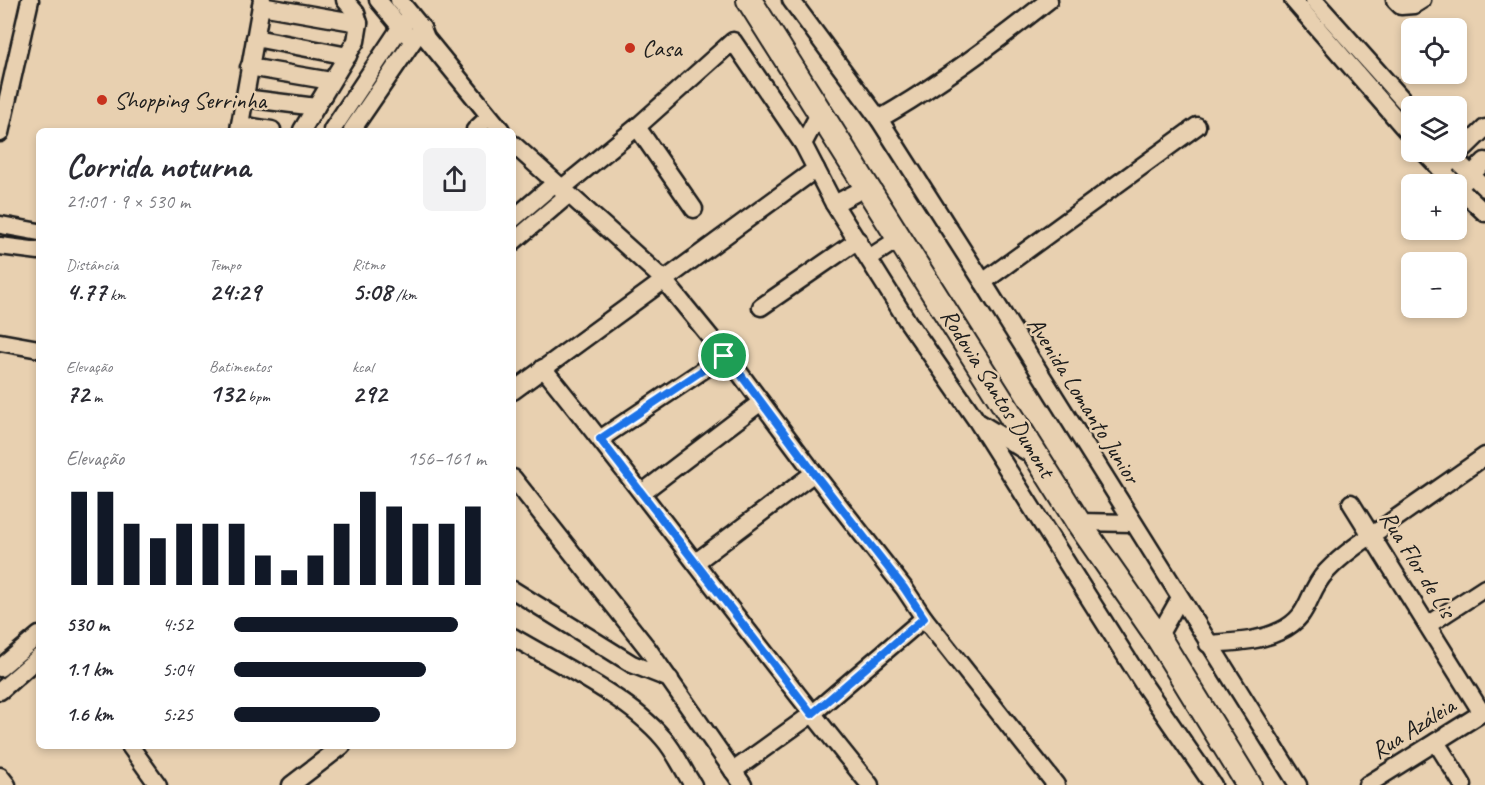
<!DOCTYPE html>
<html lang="pt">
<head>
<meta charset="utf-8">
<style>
	:root { --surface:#fff; --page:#f2f2f3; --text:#2b2b33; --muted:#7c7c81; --accent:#111827 }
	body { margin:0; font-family:Caveat,sans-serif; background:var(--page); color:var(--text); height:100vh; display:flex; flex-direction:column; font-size:22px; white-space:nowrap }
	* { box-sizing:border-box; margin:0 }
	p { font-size:20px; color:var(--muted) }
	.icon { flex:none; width:33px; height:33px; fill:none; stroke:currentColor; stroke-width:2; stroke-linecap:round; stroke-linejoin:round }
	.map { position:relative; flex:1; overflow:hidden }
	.drawer { position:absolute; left:36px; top:128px; width:480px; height:621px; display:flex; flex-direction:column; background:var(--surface); border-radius:9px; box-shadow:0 3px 9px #0003 }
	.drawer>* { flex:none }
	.tools { position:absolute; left:1401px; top:18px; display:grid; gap:12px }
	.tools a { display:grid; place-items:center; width:66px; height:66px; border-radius:9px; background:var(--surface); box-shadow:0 3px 9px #0003; font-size:30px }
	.pin { position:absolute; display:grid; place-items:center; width:51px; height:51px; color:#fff; margin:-26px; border:3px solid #fff; border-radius:50%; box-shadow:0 2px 6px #0007 }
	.round { display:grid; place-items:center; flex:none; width:63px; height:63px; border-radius:9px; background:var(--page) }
	.head { display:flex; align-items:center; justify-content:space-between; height:102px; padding:0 30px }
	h1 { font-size:33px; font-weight:700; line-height:45px }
	.metrics { display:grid; grid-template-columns:repeat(3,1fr); gap:9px; height:102px; padding:6px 30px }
	.metrics div { display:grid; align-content:center }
	.metrics b { font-size:26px; font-weight:700 }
	.metrics small { font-size:16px; font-weight:400 }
	.metrics p { font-size:16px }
	.chart { height:168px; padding:12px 30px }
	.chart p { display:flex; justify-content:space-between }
	.chart svg { width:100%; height:108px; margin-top:6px; stroke:var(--accent); stroke-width:6 }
	ul { padding:0 30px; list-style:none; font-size:20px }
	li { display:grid; grid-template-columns:96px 72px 1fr; align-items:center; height:45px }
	li i { height:15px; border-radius:8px; background:var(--accent) }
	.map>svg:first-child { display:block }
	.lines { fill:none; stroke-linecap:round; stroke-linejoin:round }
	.minor-casing { stroke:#1c1c1c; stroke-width:21 }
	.highway-casing { stroke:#1c1c1c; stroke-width:28 }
	.minor { stroke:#e8d0b0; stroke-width:16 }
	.highway { stroke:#e8d0b0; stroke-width:24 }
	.route-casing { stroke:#fff; stroke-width:12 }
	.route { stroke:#1a73e8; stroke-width:8 }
	.poi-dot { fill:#c8321e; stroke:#e8d0b0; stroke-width:2 }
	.labels { text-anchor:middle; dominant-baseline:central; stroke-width:5; stroke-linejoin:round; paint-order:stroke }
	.poi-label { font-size:24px; fill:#1c1c1c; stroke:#e8d0b0; text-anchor:start }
	.street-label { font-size:24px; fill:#1c1c1c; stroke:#e8d0b0 }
</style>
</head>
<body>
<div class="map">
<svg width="1485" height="785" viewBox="0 0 1485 785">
	<rect width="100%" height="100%" fill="#e8d0b0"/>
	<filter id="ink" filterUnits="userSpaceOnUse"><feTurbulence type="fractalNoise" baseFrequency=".0167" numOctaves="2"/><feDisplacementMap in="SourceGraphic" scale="12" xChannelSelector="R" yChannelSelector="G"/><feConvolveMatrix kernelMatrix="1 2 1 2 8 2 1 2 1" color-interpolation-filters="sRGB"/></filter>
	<g filter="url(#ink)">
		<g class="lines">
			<defs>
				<g id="minor">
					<path d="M378,0L407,35"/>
					<path d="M399,0L422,28L426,38L501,130"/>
					<path d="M791,0L879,119L983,282L1298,785"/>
					<path d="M1293,0L1412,137"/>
					<path d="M1314,0L1412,110"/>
					<path d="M1395,0L1401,6L1414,5L1422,0"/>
					<path d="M261,6L359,23"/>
					<path d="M255,38L348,56"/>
					<path d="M249,67L331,81"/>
					<path d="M244,98L316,107"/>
					<path d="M879,119C939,85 995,43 1049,0"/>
					<path d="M240,125L272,130"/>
					<path d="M637,127L694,209"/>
					<path d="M239,130L262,0"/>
					<path d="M302,130L356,41L359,23L356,13L345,0"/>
					<path d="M332,130L400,28L411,16"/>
					<path d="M352,130L422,28"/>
					<path d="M475,130L489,117"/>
					<path d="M0,133L30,0"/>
					<path d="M513,144L663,279L738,371L814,473L904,588L924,618L1056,785"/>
					<path d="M803,144L820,112"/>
					<path d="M1424,152L1455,184"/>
					<path d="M1449,153L1485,188"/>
					<path d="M1441,171L1485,128"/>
					<path d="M1463,183L1485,161"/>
					<path d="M1456,186L1485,213"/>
					<path d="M561,189L637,127L733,41L803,144L834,204L908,322L977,421L1144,685L1213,785"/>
					<path d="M834,204L867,187"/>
					<path d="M513,219L555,183"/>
					<path d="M1,225L39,232"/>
					<path d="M513,242L568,195"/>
					<path d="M0,246L39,251"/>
					<path d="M869,258L900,238"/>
					<path d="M983,282L1197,126"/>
					<path d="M761,307L858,240"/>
					<path d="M0,342L39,349"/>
					<path d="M543,368C654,505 758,649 870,785"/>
					<path d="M513,391L816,169"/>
					<path d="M980,423L1032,455"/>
					<path d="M600,439L724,356"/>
					<path d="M513,478L648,649L743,785"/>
					<path d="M643,492L761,402"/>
					<path d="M1351,503L1482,713"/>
					<path d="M1078,522L1133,523"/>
					<path d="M696,562L814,473"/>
					<path d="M513,590L632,664L670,679"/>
					<path d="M1428,625L1485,588"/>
					<path d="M513,637C560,665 628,697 663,738C675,751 683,770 693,785"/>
					<path d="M1158,637L1180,598"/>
					<path d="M1208,644C1232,642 1258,642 1280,631C1312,616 1306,593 1326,572C1344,553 1367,538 1388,524C1420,501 1453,479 1485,456"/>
					<path d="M0,668L39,635"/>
					<path d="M0,691L39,657"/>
					<path d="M1436,742L1463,785"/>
					<path d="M130,746L158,785"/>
					<path d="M733,771L812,714L924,618"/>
					<path d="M0,776L7,785"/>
					<path d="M291,785L342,746"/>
					<path d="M1367,785L1485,711"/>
				</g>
				<path id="highway" d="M749,0L1078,522L1158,637L1249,785"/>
			</defs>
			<use href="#minor" class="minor-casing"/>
			<use href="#highway" class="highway-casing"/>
			<use href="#minor" class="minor"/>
			<use href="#highway" class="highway"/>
		</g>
	</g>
	<g class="lines" filter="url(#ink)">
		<defs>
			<path id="route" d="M724,356L738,371L814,473L904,588L924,618L812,714L600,439Z"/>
		</defs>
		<use href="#route" class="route-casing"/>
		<use href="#route" class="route"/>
	</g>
	<g class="poi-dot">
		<circle cx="630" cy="48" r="6"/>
		<circle cx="102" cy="100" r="6"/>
	</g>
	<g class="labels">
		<g class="poi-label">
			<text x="642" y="48">Casa</text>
			<text x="114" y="100">Shopping Serrinha</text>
		</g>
		<g class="street-label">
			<text transform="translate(998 393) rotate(58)">Rodovia Santos Dumont</text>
			<text transform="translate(1084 400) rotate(58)">Avenida Lomanto Junior</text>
			<text transform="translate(1418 564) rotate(58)">Rua Flor de Lis</text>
			<text transform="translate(1413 728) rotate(-32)">Rua Azáleia</text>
		</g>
	</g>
</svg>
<div class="tools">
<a><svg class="icon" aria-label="locate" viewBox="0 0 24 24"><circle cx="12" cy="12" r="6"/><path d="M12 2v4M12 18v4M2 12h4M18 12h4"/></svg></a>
<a><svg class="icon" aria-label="layers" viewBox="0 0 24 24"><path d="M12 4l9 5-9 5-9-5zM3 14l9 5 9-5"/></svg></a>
<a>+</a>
<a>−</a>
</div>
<div class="pin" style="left:724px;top:356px;background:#1e9e55"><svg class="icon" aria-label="arrive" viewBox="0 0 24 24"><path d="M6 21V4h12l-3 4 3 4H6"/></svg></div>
<section class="drawer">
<div class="head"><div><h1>Corrida noturna</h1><p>21:01 · 9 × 530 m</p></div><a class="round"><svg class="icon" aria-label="share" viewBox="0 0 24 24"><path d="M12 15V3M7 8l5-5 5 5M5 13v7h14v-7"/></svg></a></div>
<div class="metrics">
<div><p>Distância</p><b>4.77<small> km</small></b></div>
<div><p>Tempo</p><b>24:29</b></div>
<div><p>Ritmo</p><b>5:08<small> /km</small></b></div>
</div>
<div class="metrics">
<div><p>Elevação</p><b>72<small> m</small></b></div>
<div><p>Batimentos</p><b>132<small> bpm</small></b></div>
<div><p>kcal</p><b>292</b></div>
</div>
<div class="chart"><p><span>Elevação</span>156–161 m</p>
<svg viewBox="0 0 160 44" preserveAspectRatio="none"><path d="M5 44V6M15 44V6M25 44V19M35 44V25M45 44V19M55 44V19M65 44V19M75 44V32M85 44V38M95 44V32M105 44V19M115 44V6M125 44V12M135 44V19M145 44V19M155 44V12"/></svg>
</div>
<ul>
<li><b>530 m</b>4:52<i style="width:89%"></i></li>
<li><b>1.1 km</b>5:04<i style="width:76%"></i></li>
<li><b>1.6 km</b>5:25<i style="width:58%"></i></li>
</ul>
</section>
</div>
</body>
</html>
